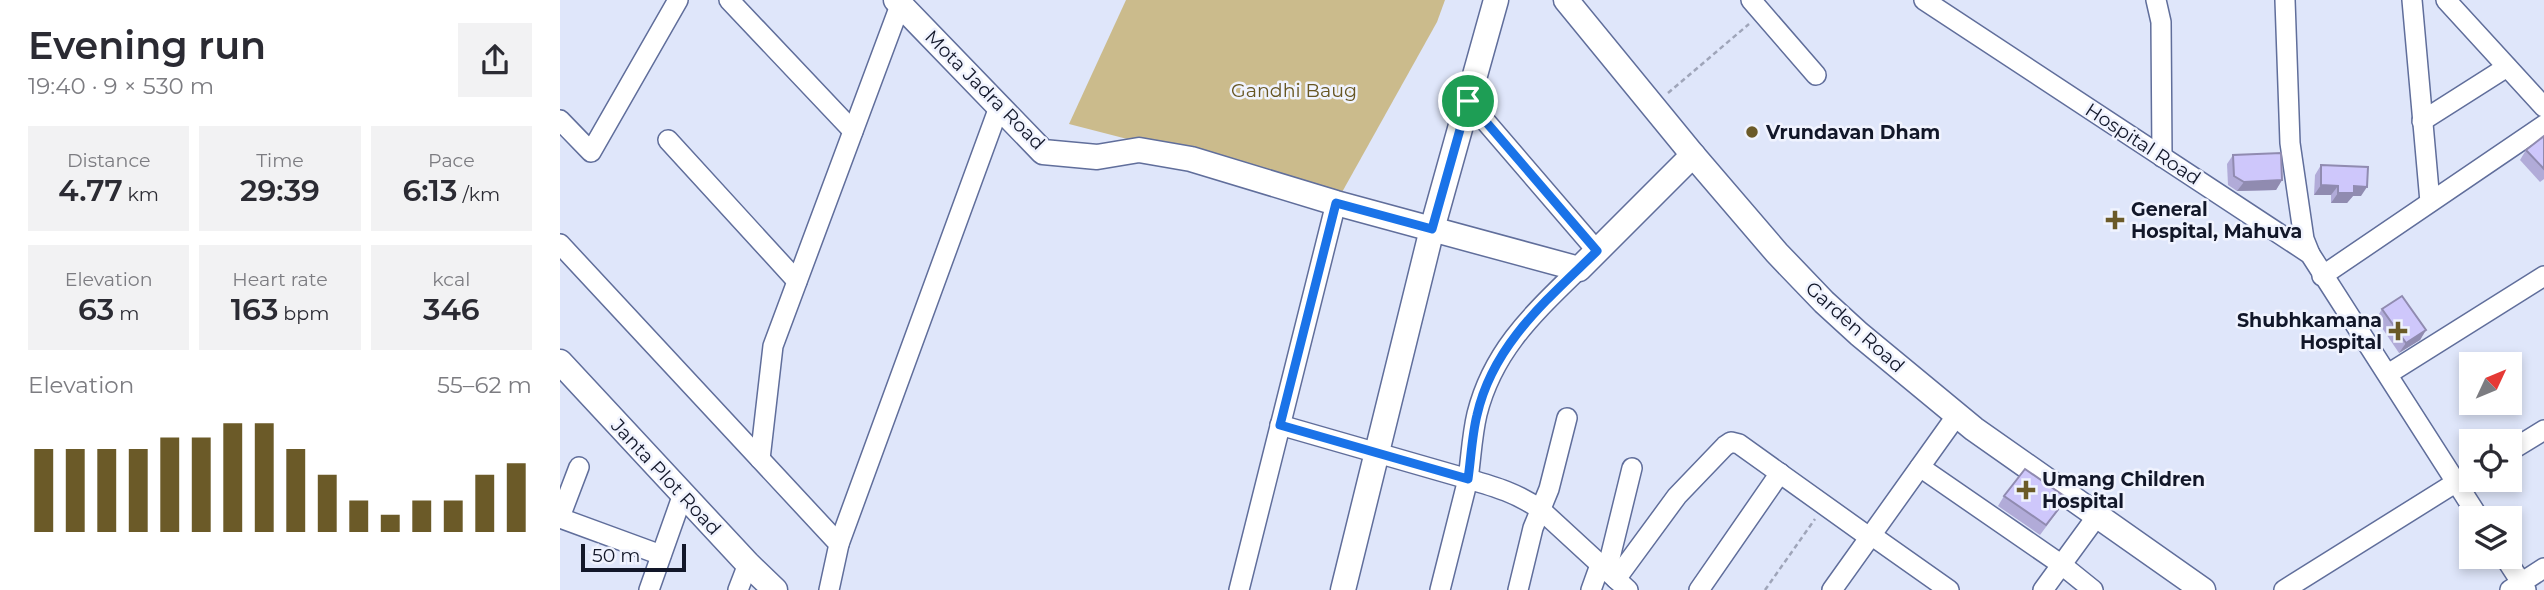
<!DOCTYPE html>
<html lang="en">
<head>
<meta charset="utf-8">
<style>
	:root { --surface:#fff; --page:#f2f2f3; --text:#2b2b33; --muted:#7c7c81; --accent:#6b5a28 }
	body { margin:0; font-family:Montserrat,sans-serif; background:var(--page); color:var(--text); height:100vh; display:flex; flex-direction:column; font-size:26px; white-space:nowrap }
	* { box-sizing:border-box; margin:0 }
	p { font-size:23px; color:var(--muted) }
	.icon { flex:none; width:38px; height:38px; fill:none; stroke:currentColor; stroke-width:2; stroke-linecap:round; stroke-linejoin:round }
	.map { position:relative; flex:1; overflow:hidden }
	.side { display:flex; flex-direction:column; background:var(--surface); width:560px }
	.side>* { flex:none }
	.needle { width:46px; rotate:46deg }
	.buttons { position:absolute; left:1899px; top:352px; display:grid; gap:14px }
	.buttons a { display:grid; place-items:center; width:63px; height:63px; border-radius:0px; background:var(--surface); box-shadow:0 4px 10px #0003; font-size:35px }
	.scale { position:absolute; left:21px; bottom:18px; width:105px; box-sizing:border-box; padding-left:7px; border:4px solid #121729; border-top:0; font-size:19px; line-height:24px; white-space:nowrap; color:#121729; -webkit-text-stroke:5px #f0f3fe; paint-order:stroke }
	.pin { position:absolute; display:grid; place-items:center; width:60px; height:60px; color:#fff; margin:-30px; border:4px solid #fff; border-radius:50%; box-shadow:0 2px 7px #0007 }
	.round { display:grid; place-items:center; flex:none; width:74px; height:74px; border-radius:0px; background:var(--page) }
	.headline { display:flex; align-items:center; justify-content:space-between; height:119px; padding:0 28px }
	h1 { font-size:38px; font-weight:600; line-height:52px }
	.stats { display:grid; grid-template-columns:repeat(3,1fr); gap:10px; height:119px; padding:7px 28px }
	.stats div { display:grid; align-content:center; border-radius:0px; background:var(--page); text-align:center }
	.stats b { font-size:30px; font-weight:600 }
	.stats small { font-size:19px; font-weight:400 }
	.stats p { font-size:19px }
	.chart { height:196px; padding:14px 28px }
	.chart p { display:flex; justify-content:space-between }
	.chart svg { width:100%; height:126px; margin-top:7px; stroke:var(--accent); stroke-width:6 }
	main { display:flex; flex:1; min-height:0 }
	.map>svg:first-child { display:block }
	.green { fill:#cbbb8c }
	.lines { fill:none; stroke-linecap:round; stroke-linejoin:round }
	.minor-casing { stroke:#606e9b; stroke-width:22 }
	.major-casing { stroke:#606e9b; stroke-width:27 }
	.path { stroke:#9fa5b9; stroke-width:2.5; stroke-dasharray:5 3.5; stroke-linecap:butt }
	.minor { stroke:#fff; stroke-width:19 }
	.major { stroke:#fff; stroke-width:24 }
	.wall { fill:#b1abd8 }
	.shaded-wall { fill:#908bb0 }
	.building { fill:#cec7fb; stroke:#908bb0; stroke-width:2 }
	.route-casing { stroke:#fff; stroke-width:14 }
	.route { stroke:#1a73e8; stroke-width:9 }
	.poi-dot { fill:#6b5a28; stroke:#f0f3fe; stroke-width:2.5 }
	.labels { text-anchor:middle; dominant-baseline:central; stroke-width:5; stroke-linejoin:round; paint-order:stroke }
	.street-label { font-size:19px; fill:#121729; stroke:#f0f3fe }
	.park-label { font-size:19px; fill:#665521; stroke:#f0f3fe }
	.poi-label { font-size:19px; font-weight:bold; fill:#121729; stroke:#f0f3fe; text-anchor:start }
</style>
</head>
<body>
<main>
<section class="side">
<div class="headline"><div><h1>Evening run</h1><p>19:40 · 9 × 530 m</p></div><a class="round"><svg class="icon" aria-label="share" viewBox="0 0 24 24"><path d="M12 15V3M7 8l5-5 5 5M5 13v7h14v-7"/></svg></a></div>
<div class="stats">
<div><p>Distance</p><b>4.77<small> km</small></b></div>
<div><p>Time</p><b>29:39</b></div>
<div><p>Pace</p><b>6:13<small> /km</small></b></div>
</div>
<div class="stats">
<div><p>Elevation</p><b>63<small> m</small></b></div>
<div><p>Heart rate</p><b>163<small> bpm</small></b></div>
<div><p>kcal</p><b>346</b></div>
</div>
<div class="chart"><p><span>Elevation</span>55–62 m</p>
<svg viewBox="0 0 160 44" preserveAspectRatio="none"><path d="M5 44V15M15 44V15M25 44V15M35 44V15M45 44V11M55 44V11M65 44V6M75 44V6M85 44V15M95 44V24M105 44V33M115 44V38M125 44V33M135 44V33M145 44V24M155 44V20"/></svg>
</div>
</section>
<div class="map">
<svg width="1984" height="590" viewBox="0 0 1984 590">
	<rect width="100%" height="100%" fill="#dfe6fa"/>
	<path class="green" d="M566,0H885L877,22L781,194L509,124Z"/>
	<g class="lines">
		<defs>
			<g id="minor">
				<path d="M169,0L293,131"/>
				<path d="M1191,0L1256,75"/>
				<path d="M1364,0L1750,254L1919,518"/>
				<path d="M1596,0L1601,22L1602,157"/>
				<path d="M1725,0L1730,143L1744,239L1750,254"/>
				<path d="M1852,0L1870,202"/>
				<path d="M1886,0L1984,107"/>
				<path d="M908,101L1037,251"/>
				<path d="M0,120L31,152L118,0"/>
				<path d="M1862,121L1947,67"/>
				<path d="M108,140L237,281"/>
				<path d="M0,244L279,544L269,590"/>
				<path d="M1762,276L1984,125"/>
				<path d="M1828,374L1984,276"/>
				<path d="M720,425L908,479C911,458 912,435 917,414C933,350 974,313 1019,269"/>
				<path d="M1950,451L1984,430"/>
				<path d="M200,459L213,346L342,0"/>
				<path d="M1360,467L1502,565L1533,590"/>
				<path d="M0,517L19,467"/>
				<path d="M0,518L101,555"/>
				<path d="M1311,535L1389,590"/>
				<path d="M279,544L439,107"/>
				<path d="M1944,556L1966,590"/>
				<path d="M1047,570L1072,468"/>
				<path d="M1056,579L1117,496L1165,446L1171,442L1179,444L1309,537"/>
				<path d="M89,590L123,494"/>
				<path d="M178,590L188,564"/>
				<path d="M679,590L776,203"/>
				<path d="M880,590L908,479C936,487 957,493 981,510L1068,590"/>
				<path d="M958,590L973,528L989,489L1007,418"/>
				<path d="M1031,590L1040,565"/>
				<path d="M1139,590L1220,473"/>
				<path d="M1272,590L1397,415"/>
				<path d="M1483,590L1537,516"/>
				<path d="M1724,590L1911,473"/>
				<path d="M1950,590L1984,568"/>
			</g>
			<g id="major">
				<path d="M336,0L483,152L537,157L579,150L631,159L776,203L1019,269L1133,155"/>
				<path d="M1006,0L1133,155L1217,253L1264,302L1299,334L1414,429L1643,590"/>
				<path d="M0,362L188,564L215,590"/>
				<path d="M783,590L872,229L936,0"/>
			</g>
		</defs>
		<use href="#minor" class="minor-casing"/>
		<use href="#major" class="major-casing"/>
		<g class="path">
			<path d="M1108,93L1189,24"/>
			<path d="M1205,590L1255,519"/>
		</g>
		<use href="#minor" class="minor"/>
		<use href="#major" class="major"/>
	</g>
	<g class="wall">
		<path d="M1984,136V179L1980,182L1960,160L1966,150Z"/>
		<path d="M1673,155L1722,180L1716,190L1677,191L1668,185L1667,164Z"/>
		<path d="M1761,165L1801,196H1793L1787,203H1771V195H1754L1755,175Z"/>
		<path d="M1822,309L1866,330L1860,340L1839,353L1816,319Z"/>
		<path d="M1444,496L1500,508L1480,535L1438,506Z"/>
	</g>
	<g class="shaded-wall">
		<path d="M1722,180L1716,190L1677,191L1684,182Z"/>
		<path d="M1761,185L1778,186L1771,195H1754Z"/>
		<path d="M1794,186L1807,187L1801,196H1793L1787,203H1771L1778,193Z"/>
		<path d="M1866,330L1860,340L1839,353L1846,343Z"/>
	</g>
	<g class="building">
		<path d="M1984,136V169L1966,150Z"/>
		<path d="M1721,153L1722,180L1684,182L1674,176L1673,155Z"/>
		<path d="M1761,165L1808,167L1807,187L1794,186V193H1778V186L1761,185Z"/>
		<path d="M1842,296L1866,330L1846,343L1822,309Z"/>
		<path d="M1465,469L1507,498L1486,525L1444,496Z"/>
	</g>
	<g class="lines">
		<defs>
			<path id="route" d="M908,101L1037,251C988,299 933,344 917,415C912,435 911,458 908,479L720,425L776,203L872,229Z"/>
		</defs>
		<use href="#route" class="route-casing"/>
		<use href="#route" class="route"/>
	</g>
	<g class="poi-dot">
		<circle cx="1192" cy="132" r="7"/>
		<path d="M1551.5 209.5h7v7h7v7h-7v7h-7v-7h-7v-7h7z"/>
		<path d="M1834.5 320.5h7v7h7v7h-7v7h-7v-7h-7v-7h7z"/>
		<path d="M1462.5 479.5h7v7h7v7h-7v7h-7v-7h-7v-7h7z"/>
	</g>
	<g class="labels">
		<g class="street-label">
			<text transform="translate(425 90) rotate(45)">Mota Jadra Road</text>
			<text transform="translate(1583 144) rotate(33)">Hospital Road</text>
			<text transform="translate(1295 327) rotate(42)">Garden Road</text>
			<text transform="translate(106 477) rotate(47)">Janta Plot Road</text>
		</g>
		<g class="park-label">
			<text x="734" y="90">Gandhi Baug</text>
		</g>
		<g class="poi-label">
			<text x="1206" y="132">Vrundavan Dham</text>
			<text x="1571" y="209">General<tspan x="1571" dy="22">Hospital, Mahuva</tspan></text>
			<text x="1822" y="320" text-anchor="end">Shubhkamana<tspan x="1822" dy="22">Hospital</tspan></text>
			<text x="1482" y="479">Umang Children<tspan x="1482" dy="22">Hospital</tspan></text>
		</g>
	</g>
</svg>
<div class="buttons">
<a><svg class="needle" viewBox="-14 -14 28 28"><path d="M0-13l5 13h-10z" fill="#e53935"/><path d="M0 13l5-13h-10z" fill="#7c7c81"/></svg></a>
<a><svg class="icon" aria-label="locate" viewBox="0 0 24 24"><circle cx="12" cy="12" r="6"/><path d="M12 2v4M12 18v4M2 12h4M18 12h4"/></svg></a>
<a><svg class="icon" aria-label="layers" viewBox="0 0 24 24"><path d="M12 4l9 5-9 5-9-5zM3 14l9 5 9-5"/></svg></a>
</div>
<div class="scale">50 m</div>
<div class="pin" style="left:908px;top:101px;background:#1e9e55"><svg class="icon" aria-label="arrive" viewBox="0 0 24 24"><path d="M6 21V4h12l-3 4 3 4H6"/></svg></div>
</div>
</main>
</body>
</html>
